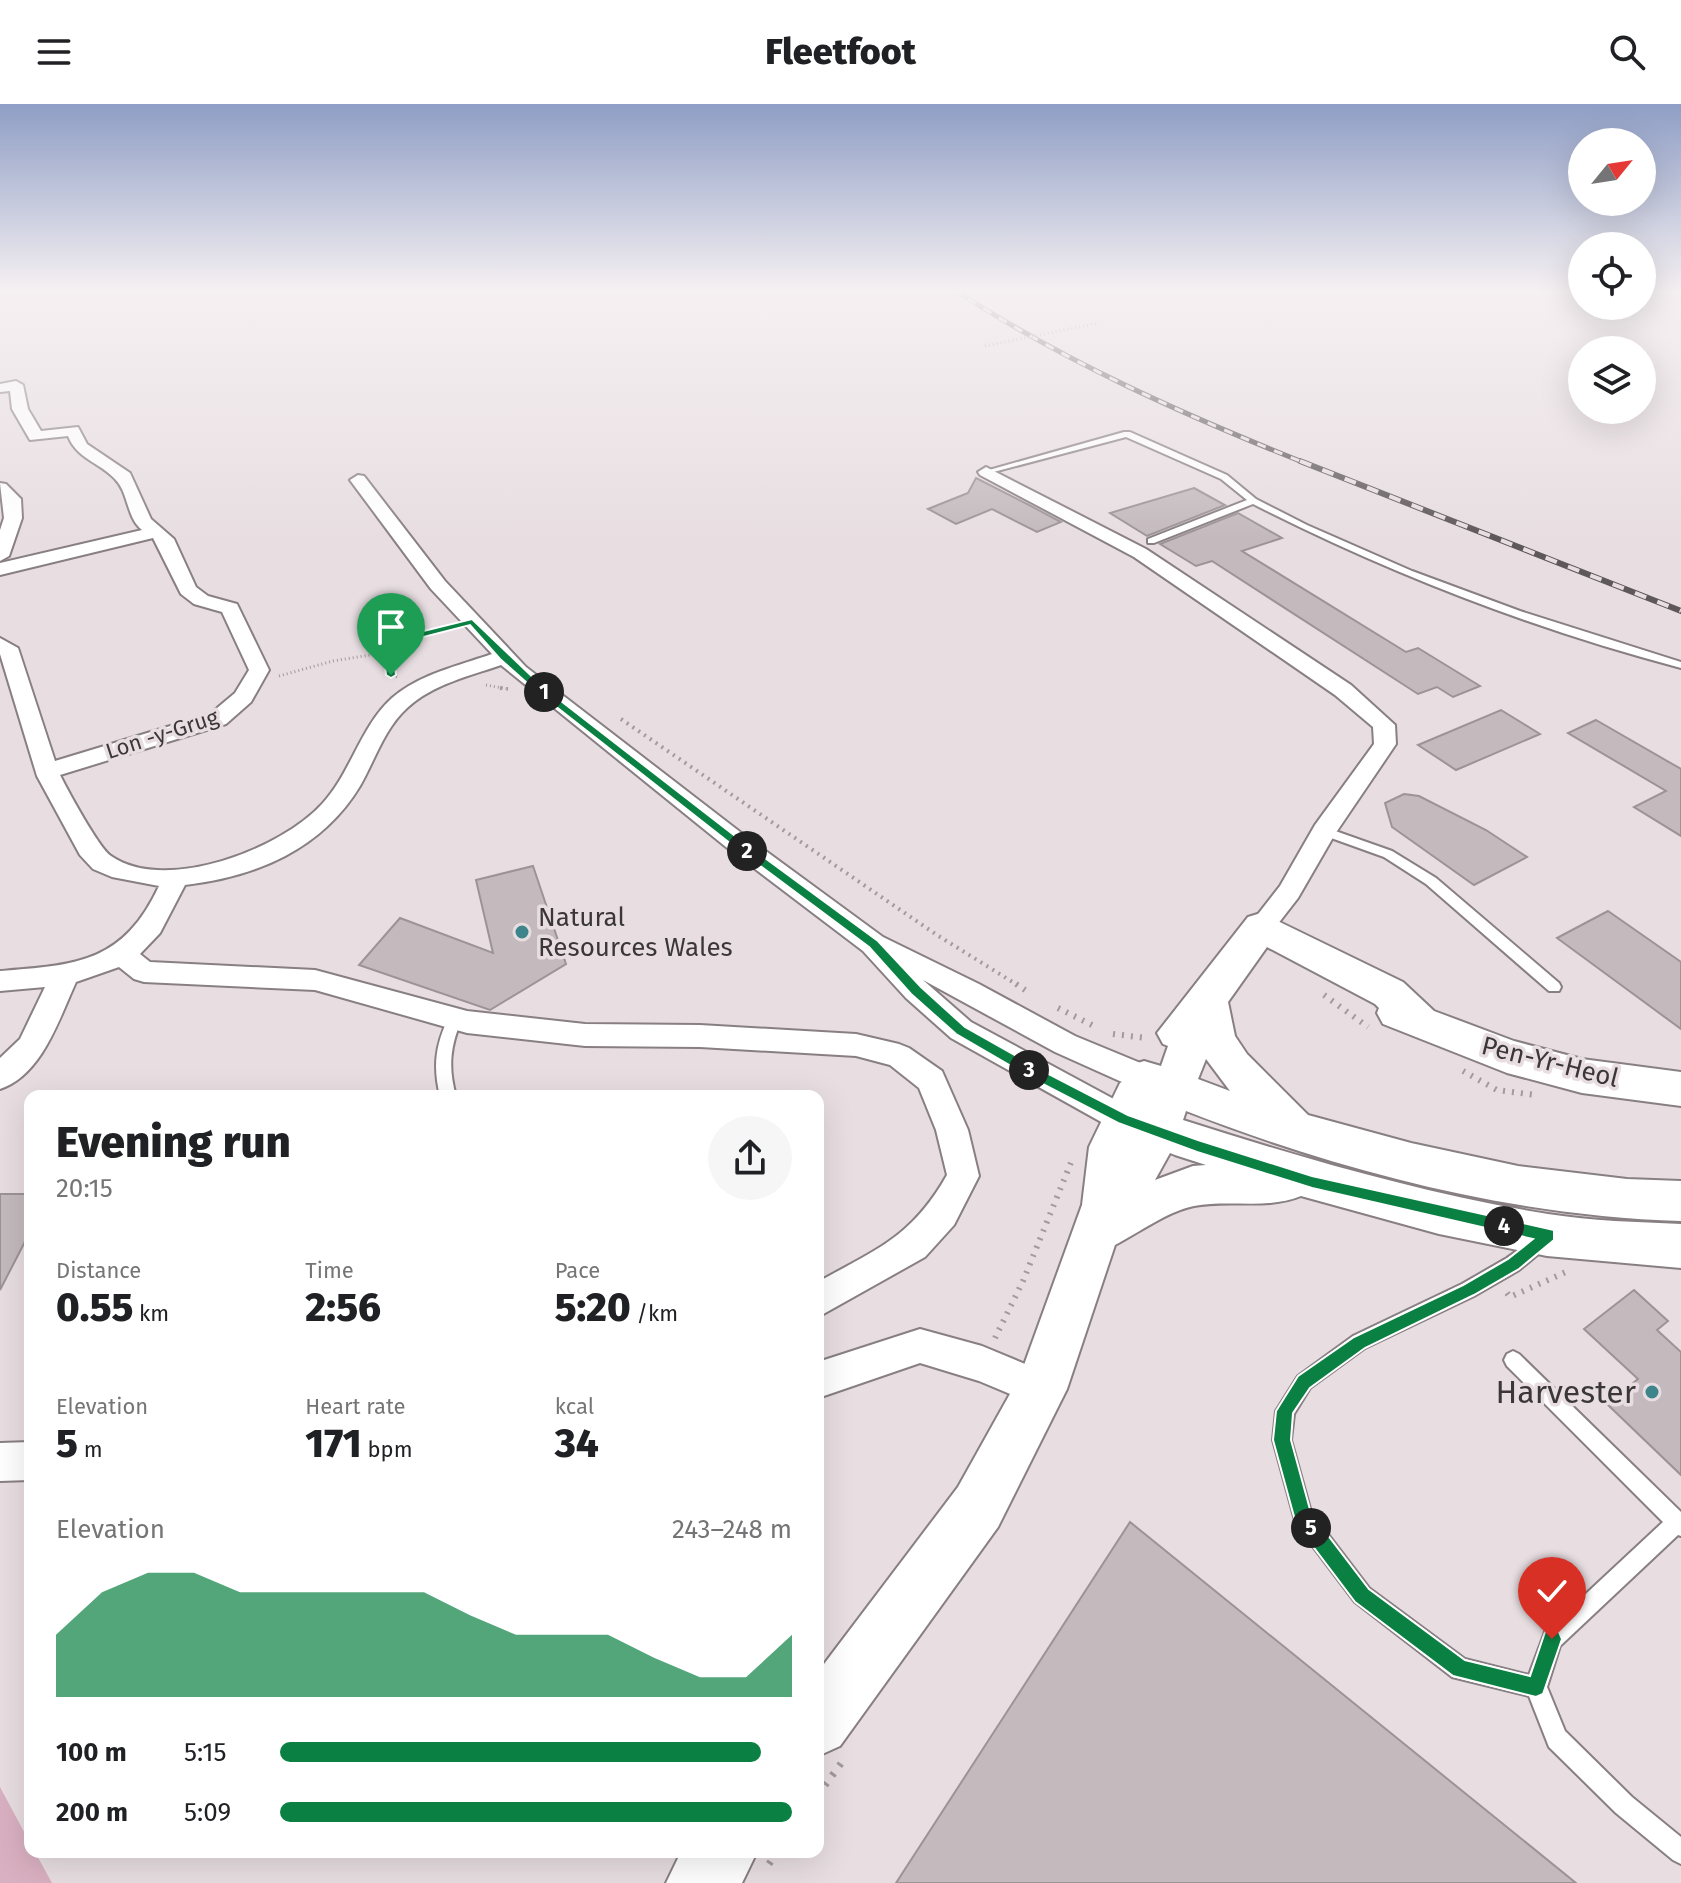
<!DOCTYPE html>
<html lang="en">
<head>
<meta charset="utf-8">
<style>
	:root { --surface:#fff; --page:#f6f6f6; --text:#202124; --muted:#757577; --accent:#0b8043 }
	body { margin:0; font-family:"Fira Sans",sans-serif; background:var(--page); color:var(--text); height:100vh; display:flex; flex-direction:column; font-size:30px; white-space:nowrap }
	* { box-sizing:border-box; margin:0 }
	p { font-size:26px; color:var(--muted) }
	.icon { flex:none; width:44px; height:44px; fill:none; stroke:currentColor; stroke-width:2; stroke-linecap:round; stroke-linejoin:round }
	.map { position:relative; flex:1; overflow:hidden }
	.panel { position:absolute; left:24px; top:986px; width:800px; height:768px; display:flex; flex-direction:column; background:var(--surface); border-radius:16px; box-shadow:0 8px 32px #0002 }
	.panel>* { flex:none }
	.needle { width:52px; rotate:60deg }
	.fabs { position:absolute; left:1568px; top:24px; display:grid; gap:16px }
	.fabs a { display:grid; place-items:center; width:88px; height:88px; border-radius:50%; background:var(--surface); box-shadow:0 8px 32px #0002; font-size:40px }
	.pin { position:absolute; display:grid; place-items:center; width:68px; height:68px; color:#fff; margin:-82px -34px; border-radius:50% 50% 50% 0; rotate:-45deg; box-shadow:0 0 8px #0007 }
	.pin .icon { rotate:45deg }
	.km { position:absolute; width:40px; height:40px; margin:-20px; border-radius:50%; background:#222; color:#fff; font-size:22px; line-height:40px; text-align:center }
	.round { display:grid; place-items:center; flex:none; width:84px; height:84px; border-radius:42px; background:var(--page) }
	.headline { display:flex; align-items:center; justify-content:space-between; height:136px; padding:0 32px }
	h1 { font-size:44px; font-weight:800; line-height:60px }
	.figures { display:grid; grid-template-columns:repeat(3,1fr); gap:12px; height:136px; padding:8px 32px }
	.figures div { display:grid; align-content:center }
	.figures b { font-size:40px; font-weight:800 }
	.figures small { font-size:22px; font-weight:400 }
	.figures p { font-size:22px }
	.chart { height:224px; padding:16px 32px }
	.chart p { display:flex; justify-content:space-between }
	.chart svg { width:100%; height:144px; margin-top:8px; fill:var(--accent); opacity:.7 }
	ul { padding:0 32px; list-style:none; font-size:26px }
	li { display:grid; grid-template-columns:128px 96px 1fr; align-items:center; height:60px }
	li i { height:20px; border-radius:10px; background:var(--accent) }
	header { display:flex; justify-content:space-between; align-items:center; height:104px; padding:0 32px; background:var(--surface); font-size:36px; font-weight:800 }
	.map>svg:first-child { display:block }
	.green { fill:#d9b0c1 }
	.building { fill:#c4babe; stroke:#9c9397; stroke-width:2 }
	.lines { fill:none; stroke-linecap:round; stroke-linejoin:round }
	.lane-casing { stroke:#887f83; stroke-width:4 }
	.street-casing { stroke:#887f83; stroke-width:4 }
	.secondary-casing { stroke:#887f83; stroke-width:4 }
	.path-far3 { stroke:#a29a9d; stroke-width:3; stroke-dasharray:1 3; stroke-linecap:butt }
	.path-far2 { stroke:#a29a9d; stroke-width:4; stroke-dasharray:2 5; stroke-linecap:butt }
	.path-far1 { stroke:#a29a9d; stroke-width:6; stroke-dasharray:2 7; stroke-linecap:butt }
	.path { stroke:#a29a9d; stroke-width:7; stroke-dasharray:3 9; stroke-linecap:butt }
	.lane { fill:#fff; fill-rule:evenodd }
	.street { fill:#fff; fill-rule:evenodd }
	.secondary { fill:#fff; fill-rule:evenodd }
	.rail-far1-casing { stroke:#5e585b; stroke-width:5 }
	.rail-casing { stroke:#5e585b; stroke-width:6 }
	.rail-far1 { stroke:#e8dee2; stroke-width:3; stroke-dasharray:9; stroke-linecap:butt }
	.rail { stroke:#e8dee2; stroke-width:4; stroke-dasharray:12; stroke-linecap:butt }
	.path-bridge { stroke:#a29a9d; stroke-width:3; stroke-dasharray:1 3; stroke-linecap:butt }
	.route { fill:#0b8043; stroke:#fff; stroke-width:2 }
	.poi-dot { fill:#3d858a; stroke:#e8dee2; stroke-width:3 }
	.labels { text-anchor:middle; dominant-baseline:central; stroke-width:7; stroke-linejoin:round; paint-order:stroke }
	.far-street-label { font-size:22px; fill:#3b3739; stroke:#e8dee2 }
	.poi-label { font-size:26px; fill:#3b3739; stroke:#e8dee2; text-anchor:start }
	.street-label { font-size:26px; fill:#3b3739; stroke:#e8dee2 }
	.near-poi-label { font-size:32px; fill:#3b3739; stroke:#e8dee2; text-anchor:end }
</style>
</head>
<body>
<header><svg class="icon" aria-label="menu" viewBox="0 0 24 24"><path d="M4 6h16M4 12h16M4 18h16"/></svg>Fleetfoot<svg class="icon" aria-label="search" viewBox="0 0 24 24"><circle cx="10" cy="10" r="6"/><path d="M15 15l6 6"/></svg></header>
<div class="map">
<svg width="1681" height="1779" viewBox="0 0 1681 1779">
	<rect width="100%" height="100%" fill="#e8dee2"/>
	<path class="green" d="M0,1683L30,1739V1748H35L52,1779H0Z"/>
	<g class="building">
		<path d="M976,374L1029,401L1061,418L1037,428L992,405L956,420L928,405L968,389Z"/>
		<path d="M1194,384L1225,401L1147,432L1110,409Z"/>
		<path d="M1238,409L1282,434L1242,447L1406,548L1418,544L1480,582L1453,593L1437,583L1418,590L1212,457L1196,462L1160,440Z"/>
		<path d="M1501,606L1540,630L1456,666L1418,641Z"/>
		<path d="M1596,616L1681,665V732L1634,703L1666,687L1568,629Z"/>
		<path d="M1404,690L1419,692L1486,726L1527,753L1474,781L1392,723L1385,699Z"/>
		<path d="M533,762L566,860L490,906L359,861L400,814L493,849L476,776Z"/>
		<path d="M1608,807L1681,858V925L1557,834Z"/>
		<path d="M0,1090H30V1128L0,1186Z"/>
		<path d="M1634,1186L1668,1217L1657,1226L1681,1248V1371L1607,1300L1638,1275L1584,1225Z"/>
		<path d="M1130,1418L1576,1779H896Z"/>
	</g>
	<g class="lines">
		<defs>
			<g id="lane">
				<path d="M1124,328H1130L1227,371L1256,395L1307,421L1412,467L1520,507L1681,558V564C1533,525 1389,469 1253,400L1154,439H1148V435L1247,396L1221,375L1126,333L986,370L982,368Z"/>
				<path d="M1324,723L1392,747L1436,774L1559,879L1561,883L1559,887H1549L1426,780L1384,753L1320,730L1318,727L1320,724Z"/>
				<path d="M455,910L460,911L462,915C450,942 448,964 456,992H440C433,964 435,942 448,915L450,911Z"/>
				<path d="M1542,1129L1548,1132L1550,1137L1548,1142L1519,1166L1474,1192L1365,1244L1310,1284L1294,1310L1291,1336L1311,1408L1369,1484L1465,1555L1529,1571L1545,1528L1663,1418L1507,1262L1504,1256L1507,1250L1513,1247L1519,1250L1681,1408V1432L1678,1431L1560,1542L1547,1583L1565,1627L1632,1693L1681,1733V1760L1673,1756L1616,1709L1549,1643L1529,1592L1452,1573L1355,1498L1296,1420L1273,1336L1276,1307L1298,1272L1353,1232L1462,1180L1507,1154Z"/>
			</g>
			<g id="street">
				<path d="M16,277L23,281L28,305L41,327L78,323L87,340L130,369L151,415L174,435L196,483L208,492L237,500L269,566L251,598L226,620L60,671C68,687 99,744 111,752C166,790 281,745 322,700C351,669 360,623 392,594C420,570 458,562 492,550L431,485L350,376L358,371L364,372L445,477L526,563L744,731L883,833L979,880L1075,932L1155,965L1159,974L1155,983L1144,986L1133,983L1055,948L923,876L971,918L1134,1006L1138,1015L1134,1024L1123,1028L1112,1024L951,934L906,894L863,847L726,743L501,561C470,572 433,580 407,604C384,625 375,656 360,682C322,745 256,773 185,781L160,829L140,850L150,858L315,866L467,907L585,920L700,921L856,930L899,940L909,944L942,967L968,1026L979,1072L954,1121L925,1153L818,1213V1178C877,1145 912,1133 947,1071L936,1026L919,984L890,961L856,952L700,943L585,942L467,929L315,886L144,878L134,875L119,863L76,878C59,915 42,971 0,985V954L20,935L45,883L0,887V867C77,861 123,859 159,782L112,773L93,765L80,751L37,672L0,550V534L18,544L55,657L210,610L235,589L249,566L222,508L194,500L181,490L153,434L0,471V459L142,426C126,413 129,389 115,375C99,358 77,355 68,332L30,336L12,305L10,287L0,288V280Z"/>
				<path d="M986,363L1146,445L1351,581L1395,621L1396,640L1335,730L1298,794L1270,830L1261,832L1252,830L1248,823L1280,782L1315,721L1374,640L1373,623L1335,591L1134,453L980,371L978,368Z"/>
				<path d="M0,379L6,380L21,395L22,414L9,452L0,457V426L4,414Z"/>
				<path d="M920,1225L982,1242L1054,1272L1059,1285L1054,1298L1041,1303L979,1277L920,1259L818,1294V1258Z"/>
				<path d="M30,1338V1376L0,1377V1339Z"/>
			</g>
			<g id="secondary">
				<path d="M1261,809L1403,878L1434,907L1514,937L1582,955L1681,968V1002L1582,989L1507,969L1383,920L1377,909L1379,904L1375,900L1267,843L1228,898L1235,932L1247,950L1308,1011L1411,1039L1518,1062L1627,1075L1681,1077V1117C1512,1112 1343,1068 1186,1007L1183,1016C1302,1054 1424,1090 1548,1110C1592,1117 1637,1118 1681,1120V1164L1547,1152L1439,1130L1301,1092C1267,1106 1229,1095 1194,1102C1166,1108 1140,1128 1115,1141L1067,1285L998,1423L840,1642L818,1652V1568L958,1383L1020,1272L1082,1101L1089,1043L1120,979L1124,977L1129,962L1144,957L1161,962L1168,942L1163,940L1157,929L1248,813ZM1206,955L1230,987L1198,975ZM1170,1049L1175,1051L1206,1061L1193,1062L1155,1076Z"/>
				<path d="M681,1748H757L742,1779H666Z"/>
			</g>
		</defs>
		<use href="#lane" class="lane-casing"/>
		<use href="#street" class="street-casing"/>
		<use href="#secondary" class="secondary-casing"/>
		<g class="path-far3">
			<path d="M279,572L333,557L389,548"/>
			<path d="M397,573L391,571L387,539L452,523"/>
			<path d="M486,581L508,585"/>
		</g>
		<g class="path-far2">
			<path d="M500,584L508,585"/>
			<path d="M621,615L937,831L1019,882"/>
		</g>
		<g class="path-far1">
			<path d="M1016,880L1028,888"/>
			<path d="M1324,891L1368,923"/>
			<path d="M1058,904L1096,923"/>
			<path d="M1113,930L1146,934"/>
			<path d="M1463,967L1497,986L1535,991"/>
			<path d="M1507,1189L1510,1193L1566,1168"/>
			<path d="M995,1234L1023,1177L1072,1056"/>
		</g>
		<g class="path">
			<path d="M818,1691L842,1658"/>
			<path d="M769,1760L777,1748"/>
		</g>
		<use href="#lane" class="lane"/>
		<use href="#street" class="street"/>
		<use href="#secondary" class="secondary"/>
		<defs>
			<path id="rail-far1" d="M953,185C1063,257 1182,310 1305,359"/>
			<path id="rail" d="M1300,357L1681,507"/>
		</defs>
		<use href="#rail-far1" class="rail-far1-casing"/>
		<use href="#rail" class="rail-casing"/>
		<use href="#rail-far1" class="rail-far1"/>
		<use href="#rail" class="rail"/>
		<path class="path-bridge" d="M985,242L1099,219"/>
	</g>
	<linearGradient id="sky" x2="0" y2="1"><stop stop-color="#8f9ec5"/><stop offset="0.43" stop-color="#f5f0f2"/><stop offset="1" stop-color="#f5f0f2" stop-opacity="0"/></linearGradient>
	<rect width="1681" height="434" fill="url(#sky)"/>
	<path class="route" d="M472,515L543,583L739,735L878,837L921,883L965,923L1043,967L1128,1011L1198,1036L1312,1072L1554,1126V1136L1519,1165L1474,1191L1365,1244L1310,1284L1293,1309L1291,1336L1311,1409L1369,1485L1465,1556L1530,1572L1545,1528L1552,1525L1559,1528L1562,1535L1543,1590L1536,1593L1453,1572L1355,1498L1296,1420L1273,1336L1276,1307L1298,1272L1354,1233L1463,1181L1508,1155L1533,1135L1312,1084L1197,1048L1118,1019L1033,975L956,930L911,890L869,843L731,740L536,587L500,555L470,521L392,541L396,571L391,574L386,571L383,537Z"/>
	<g class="poi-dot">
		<circle cx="522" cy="828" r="8"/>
		<circle cx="1652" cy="1288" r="8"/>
	</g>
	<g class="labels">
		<g class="far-street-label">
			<text transform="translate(162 630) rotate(-18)">Lon -y-Grug</text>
		</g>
		<g class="poi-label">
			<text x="538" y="813">Natural<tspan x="538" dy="30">Resources Wales</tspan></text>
		</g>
		<g class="street-label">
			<text transform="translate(1550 958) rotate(14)">Pen-Yr-Heol</text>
		</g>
		<g class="near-poi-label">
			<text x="1636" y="1288">Harvester</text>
		</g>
	</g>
</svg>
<div class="fabs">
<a><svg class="needle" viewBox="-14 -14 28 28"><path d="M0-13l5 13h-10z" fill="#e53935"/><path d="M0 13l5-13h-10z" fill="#757577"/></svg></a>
<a><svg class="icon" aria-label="locate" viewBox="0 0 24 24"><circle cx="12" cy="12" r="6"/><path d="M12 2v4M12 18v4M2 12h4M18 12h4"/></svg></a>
<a><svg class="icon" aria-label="layers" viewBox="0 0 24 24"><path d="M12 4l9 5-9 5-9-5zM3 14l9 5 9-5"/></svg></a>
</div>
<div class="pin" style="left:391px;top:571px;background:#1e9e55"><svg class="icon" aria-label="arrive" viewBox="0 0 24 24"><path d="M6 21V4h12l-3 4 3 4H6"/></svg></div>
<div class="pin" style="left:1552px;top:1535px;background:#d93025"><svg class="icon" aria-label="check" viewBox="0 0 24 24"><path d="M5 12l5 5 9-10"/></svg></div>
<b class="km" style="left:544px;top:588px">1</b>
<b class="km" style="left:747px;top:747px">2</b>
<b class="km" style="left:1029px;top:966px">3</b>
<b class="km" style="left:1504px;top:1122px">4</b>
<b class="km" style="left:1311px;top:1424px">5</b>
<section class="panel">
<div class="headline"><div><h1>Evening run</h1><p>20:15</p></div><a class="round"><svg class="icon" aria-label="share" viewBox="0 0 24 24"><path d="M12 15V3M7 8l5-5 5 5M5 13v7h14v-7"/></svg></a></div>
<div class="figures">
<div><p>Distance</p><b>0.55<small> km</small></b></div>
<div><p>Time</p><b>2:56</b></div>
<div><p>Pace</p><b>5:20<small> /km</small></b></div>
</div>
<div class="figures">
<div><p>Elevation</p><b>5<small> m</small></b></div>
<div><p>Heart rate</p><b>171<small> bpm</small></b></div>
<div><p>kcal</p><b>34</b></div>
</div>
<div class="chart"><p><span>Elevation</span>243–248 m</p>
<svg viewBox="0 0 160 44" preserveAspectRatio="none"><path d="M0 44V25L10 12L20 6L30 6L40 12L50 12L60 12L70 12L80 12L90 19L100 25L110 25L120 25L130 32L140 38L150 38L160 25V44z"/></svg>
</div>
<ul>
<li><b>100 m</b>5:15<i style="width:94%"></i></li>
<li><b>200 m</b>5:09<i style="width:100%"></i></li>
</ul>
</section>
</div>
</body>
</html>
